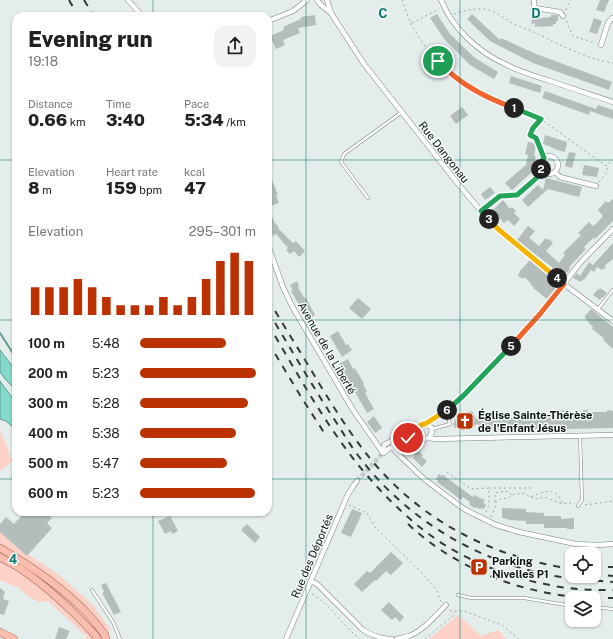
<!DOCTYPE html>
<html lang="en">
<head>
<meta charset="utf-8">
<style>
	:root { --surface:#fff; --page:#f2f2f2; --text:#222; --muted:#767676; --accent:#bb3200 }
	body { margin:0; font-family:"Public Sans",sans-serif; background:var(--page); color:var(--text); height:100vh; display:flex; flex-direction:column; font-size:15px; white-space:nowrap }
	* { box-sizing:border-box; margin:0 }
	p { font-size:13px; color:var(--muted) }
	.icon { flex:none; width:22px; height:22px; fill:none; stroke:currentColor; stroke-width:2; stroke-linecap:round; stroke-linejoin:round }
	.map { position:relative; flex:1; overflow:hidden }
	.side { position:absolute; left:12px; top:12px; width:260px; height:504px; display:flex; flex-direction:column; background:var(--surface); border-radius:12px; box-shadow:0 1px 3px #0004 }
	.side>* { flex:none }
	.controls { position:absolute; left:565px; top:547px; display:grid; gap:8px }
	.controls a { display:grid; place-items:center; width:36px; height:36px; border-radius:8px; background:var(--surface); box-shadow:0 1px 3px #0004; font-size:20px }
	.pin { position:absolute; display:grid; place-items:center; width:34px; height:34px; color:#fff; margin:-17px; border:2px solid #fff; border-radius:50%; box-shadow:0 1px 4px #0007 }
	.km { position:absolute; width:20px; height:20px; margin:-10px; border-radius:50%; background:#222; color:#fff; font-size:11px; line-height:20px; text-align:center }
	.round { display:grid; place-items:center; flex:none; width:42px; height:42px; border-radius:12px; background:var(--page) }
	.summary { display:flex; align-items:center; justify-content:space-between; height:68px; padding:0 16px }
	h1 { font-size:22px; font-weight:800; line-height:30px }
	.stats { display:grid; grid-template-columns:repeat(3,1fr); gap:6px; height:68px; padding:4px 16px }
	.stats div { display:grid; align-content:center }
	.stats b { font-size:17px; font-weight:800 }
	.stats small { font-size:11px; font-weight:400 }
	.stats p { font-size:11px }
	.chart { height:112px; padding:8px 16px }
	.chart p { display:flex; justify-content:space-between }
	.chart svg { width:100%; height:72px; margin-top:4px; stroke:var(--accent); stroke-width:6 }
	ul { padding:0 16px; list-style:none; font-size:13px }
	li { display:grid; grid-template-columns:64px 48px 1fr; align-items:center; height:30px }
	li i { height:10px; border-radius:5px; background:var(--accent) }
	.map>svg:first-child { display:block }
	.green { fill:#fdd1c5 }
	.water { fill:#83d9ca; stroke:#609d92 }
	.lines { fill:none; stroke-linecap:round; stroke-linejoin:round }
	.stream { stroke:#609d92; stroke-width:2 }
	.building { fill:#b3bdbb }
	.street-tunnel { stroke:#c3ccca; stroke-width:4.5; stroke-dasharray:4.5 2; stroke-linecap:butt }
	.lane-casing { stroke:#7a8281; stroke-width:3.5 }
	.street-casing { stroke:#7a8281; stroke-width:5.5 }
	.primary-casing { stroke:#a46654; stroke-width:8 }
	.path { stroke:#9da5a4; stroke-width:1; stroke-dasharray:2 3; stroke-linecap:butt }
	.lane { stroke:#fff; stroke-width:2.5 }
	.street { stroke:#fff; stroke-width:4.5 }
	.primary { stroke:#f9beae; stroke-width:7 }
	.rail { stroke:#343838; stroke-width:2; stroke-dasharray:7 7; stroke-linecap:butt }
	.split-1-casing { stroke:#fff; stroke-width:8 }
	.split-2-casing { stroke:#fff; stroke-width:8 }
	.split-3-casing { stroke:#fff; stroke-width:8 }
	.split-4-casing { stroke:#fff; stroke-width:8 }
	.split-5-casing { stroke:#fff; stroke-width:8 }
	.split-6-casing { stroke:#fff; stroke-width:8 }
	.split-7-casing { stroke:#fff; stroke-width:8 }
	.split-1 { stroke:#f0652b; stroke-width:5 }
	.split-2 { stroke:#22a559; stroke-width:5 }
	.split-3 { stroke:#22a559; stroke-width:5 }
	.split-4 { stroke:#f5b400; stroke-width:5 }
	.split-5 { stroke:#f0652b; stroke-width:5 }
	.split-6 { stroke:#22a559; stroke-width:5 }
	.split-7 { stroke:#f5b400; stroke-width:5 }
	.grid { fill:none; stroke:#0f766e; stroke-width:1; stroke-opacity:0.55 }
	.labels { text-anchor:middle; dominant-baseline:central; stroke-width:3; stroke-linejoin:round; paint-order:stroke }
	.street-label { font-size:11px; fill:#0e1111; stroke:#f1faf8 }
	.poi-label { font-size:11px; font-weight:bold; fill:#0e1111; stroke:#f1faf8; text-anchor:start }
	.grid-label { font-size:13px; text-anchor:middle; font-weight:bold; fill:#0f766e; stroke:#f1faf8; stroke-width:3; stroke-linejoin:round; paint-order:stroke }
</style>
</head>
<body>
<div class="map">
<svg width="613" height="639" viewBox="0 0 613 639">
	<rect width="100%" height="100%" fill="#e3edeb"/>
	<g class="green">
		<path d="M0,429L12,461L0,471Z"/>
		<path d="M0,531L14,545L59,575L93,605L110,629L104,639H86V636L48,601L39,602L28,596L19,588L0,580Z"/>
		<path d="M458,615L481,636L498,630L506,639H429Z"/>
	</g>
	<g class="water">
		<path d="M0,350L16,371V390L5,379L0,372Z"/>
		<path d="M0,381L14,400L16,401V430L6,421L0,419Z"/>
	</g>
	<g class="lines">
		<path class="stream" d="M0,333L16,358"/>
	</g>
	<g class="building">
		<path d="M600,0H609L604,12L596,10Z"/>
		<path d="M437,14L450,34L475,58L498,72L494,79L470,65L445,40L430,18Z"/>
		<path d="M472,14L500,40L501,38L536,54L612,82L609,90L533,63L490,41L467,19Z"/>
		<path d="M315,15L316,25L298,28L300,33L283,40L285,45L276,49L270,36L284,30L283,27L301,19V17Z"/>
		<path d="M551,15H558V21H556V24H553V26L540,27L539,26L535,27V23L532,24L531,17L540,16V18L551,17Z"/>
		<path d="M594,18L602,21L597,34L589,32Z"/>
		<path d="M511,76L542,86L540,93L509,83Z"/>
		<path d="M545,91L596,109L598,105L613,110V119L590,111L589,115L542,98Z"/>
		<path d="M462,107L468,115L456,124L450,116Z"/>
		<path d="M545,135L567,142L565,152L557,150L549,146L543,144Z"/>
		<path d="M528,142L536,144L534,156H536L532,172L512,190L505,183L526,165L528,155L525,154Z"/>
		<path d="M569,152L576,153L572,168L565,166Z"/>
		<path d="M584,165L599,168L597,177L582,175Z"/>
		<path d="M268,170L278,195H276L279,203L268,207Z"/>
		<path d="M546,178L582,187L579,197L548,189L528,207L522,200L538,185L543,190Z"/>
		<path d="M490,187L495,193L485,200L481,194Z"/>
		<path d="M613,199V221L595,239L593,238L584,247L586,249L571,265L569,268L570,269L566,274L562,275L517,240L528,226L535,231L529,238L539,246L546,238L548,240L549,239L553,243L546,251L559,263L565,255L563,253L581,235L578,233L589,222L593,226L595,224V225L603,216L598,210L606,201L608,203Z"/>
		<path d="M503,200L510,209L512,207L516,211L514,213L520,219L514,226L508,220L504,223L492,211Z"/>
		<path d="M269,207L274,222L279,227L278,228L293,243L296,241L305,251L299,257L294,251L290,254L286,250L288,248L276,234L273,236L268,224V208Z"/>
		<path d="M613,243V259L605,265L606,267L602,270L597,267L594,272L591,270L584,280L583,279L581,282L573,278L577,273L580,276L589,262L593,265Z"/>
		<path d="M530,260L559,284L547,299L533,288L534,287L530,284L531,283L524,277L523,279L518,276L520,271Z"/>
		<path d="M297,281L299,286L298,287L300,291L305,299L306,298L315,315L308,320L291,291L293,290L290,285Z"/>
		<path d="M600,288L607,293L603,298L602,297L600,300L593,295L598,289L599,290Z"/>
		<path d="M358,298L371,309L362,319L349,308Z"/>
		<path d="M591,309L613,327V349L603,340L604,338L592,329L593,327L588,322V321L585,318V316Z"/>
		<path d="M338,331L346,345L348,344L352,350L342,357L330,336Z"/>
		<path d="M348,359L353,369L355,368L356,370L364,383L363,384L367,392L365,393L374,409L367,413L339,364Z"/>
		<path d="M569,410L568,412H571V413H583V410H588V412H607V410L613,411V428L478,431V424L462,431L461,428L457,429V427L455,428L453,423L455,422L454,420L457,419L456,416L472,411L476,419L497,417V419L511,418L537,417V416H544L543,414L556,413V411Z"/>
		<path d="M374,416L382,428L375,433L367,422Z"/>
		<path d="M418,450L423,455L422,457L427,461L422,467L413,458L415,456L414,455Z"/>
		<path d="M439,474L441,476L443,475L473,497L474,495L485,500L483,503L486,504L484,509L481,508L480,509L475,507L474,508L469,504L470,502L463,497L461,500L452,493L437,482L438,481L436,479Z"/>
		<path d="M502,508L526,509V512L544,513V516H561V519L574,518V529H567V528H544V524H526V521L508,520V519L502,518Z"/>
		<path d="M352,509L362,513L351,537L341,533Z"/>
		<path d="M25,512H45L52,518L47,523L52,528L27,556L0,532V524L6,517L14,524Z"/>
		<path d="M170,516L178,531L172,534L171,531L165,534L158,521Z"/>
		<path d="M247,524L260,537L255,543L241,530Z"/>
		<path d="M391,552L403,563L391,575L386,571L376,581L375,580L362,592L354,584L367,571L370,573Z"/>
		<path d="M106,583L121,612L114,615L102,593L104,592L101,585Z"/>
		<path d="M0,588L5,592L3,599L9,601L4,615L0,614Z"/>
		<path d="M389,602L404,617L400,622L395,617L392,620L381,610Z"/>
		<path d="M59,627L70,631L66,639H55Z"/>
	</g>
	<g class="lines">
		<path class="street-tunnel" d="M357,481L383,453"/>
		<defs>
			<g id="lane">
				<path d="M368,198L341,162L344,154L402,112"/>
				<path d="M598,309L613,290"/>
				<path d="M432,429L450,424L446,411"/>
				<path d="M578,506L582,500L580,436"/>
				<path d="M92,590L113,622L120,639"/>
				<path d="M458,595L471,598H524L572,606"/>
				<path d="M594,607L613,609"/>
			</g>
			<g id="street">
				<path d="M128,0L142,16"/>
				<path d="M317,0L321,5L331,13L364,64L459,185L481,211L498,229L553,274L564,284L613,321"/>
				<path d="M327,0L331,13"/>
				<path d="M441,0C453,29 478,52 507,65C520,72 535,76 550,81C571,88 592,95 613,102"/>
				<path d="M534,0V5L535,8L560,12L563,16"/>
				<path d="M268,21L293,11L307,0"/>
				<path d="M601,45L608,23L612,18H613"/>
				<circle cx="549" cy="165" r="9"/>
				<path d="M555,172L560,177L596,186"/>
				<path d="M481,211L500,196L517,195L532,182L543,172"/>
				<path d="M268,245L283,287L292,306L353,410L383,453"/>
				<path d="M425,424L431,427L432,432L429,438L424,439L419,437L418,435L417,432L418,427L420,425L425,424L446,411L463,396L522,335L540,314L580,263L613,229"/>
				<path d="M429,438L435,439L613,435"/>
				<path d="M393,444V443C400,437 408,428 418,428"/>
				<path d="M393,446L395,451L423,478L457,504L466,510L496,525L519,532L576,544L597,545L613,544"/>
				<path d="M383,453C397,443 402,439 419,437"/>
				<path d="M383,453L384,445L395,439"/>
				<path d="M311,581L317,584L363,630C373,636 381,639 392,639"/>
				<path d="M286,639L348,494L354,485L357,481"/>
				<path d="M397,639C401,638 406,637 409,636C424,630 435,616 446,605"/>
			</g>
			<g id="primary">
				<path d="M0,548C31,566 62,587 87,613C94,620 99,628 105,635L106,639"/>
				<path d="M0,557C8,562 17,566 24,571C51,590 74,612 96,636L97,639"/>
				<path d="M0,632L14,639"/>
			</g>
		</defs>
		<use href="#lane" class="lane-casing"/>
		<use href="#street" class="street-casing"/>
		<use href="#primary" class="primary-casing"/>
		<g class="path">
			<path d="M402,0L411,24L418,36L429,52L453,76L471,88L491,100L541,119L606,166L613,160"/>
			<path d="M566,10L570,0"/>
			<path d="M454,14C463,11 474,8 484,9C495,10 504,19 514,24C524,28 534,32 544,37C566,48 589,59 613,63"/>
			<path d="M566,21L573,36L595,43"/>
			<path d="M412,23L439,9"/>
			<path d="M540,120L533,128L530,135L537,138L544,158"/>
			<path d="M599,182L607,172V167"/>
			<path d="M447,472L471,489L489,488V505L485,514"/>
			<path d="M489,488H532"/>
			<path d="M531,497L537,499L544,497L562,504"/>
			<path d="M495,502V493L506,491L512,495"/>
			<path d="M349,505L367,513L374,526L423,574L437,590L440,600L442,602"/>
			<path d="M585,505L613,501"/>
			<path d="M491,517L496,505V502L500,499L509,498L512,495L522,493L530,497L541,493L550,491L558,495L563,504L570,503H575"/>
			<path d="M312,594C331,605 343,626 360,639"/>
			<path d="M450,610L452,611H464L502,625L519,639"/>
			<path d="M425,639L454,615V612"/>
		</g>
		<use href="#lane" class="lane"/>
		<use href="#street" class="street"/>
		<use href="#primary" class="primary"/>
		<g class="rail">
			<path d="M69,0L78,16"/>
			<path d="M84,0L94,16"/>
			<path d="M268,299C285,328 303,356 320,385C336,411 353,438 373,462C425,523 493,557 572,569"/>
			<path d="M268,311C289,346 310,382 332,416C341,429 348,442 357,454C402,515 471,558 544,574C567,579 590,580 613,582"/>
			<path d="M268,324C290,361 311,399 336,435C364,476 405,521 448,547C475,563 505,575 535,582C546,584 557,587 568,588C583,590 598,590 613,590"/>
			<path d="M268,342L303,400L325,434"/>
			<path d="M408,524C457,570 526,596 594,598"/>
			<path d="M594,567H613"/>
			<path d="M594,574L613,576"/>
			<path d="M594,598H613"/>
		</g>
	</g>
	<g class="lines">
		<defs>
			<path id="split-1" d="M438,61C443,66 448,71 454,76C471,90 492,100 514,108"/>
			<path id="split-2" d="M514,108L541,119L533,128L530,135L536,138L544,158C541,161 539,165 541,169"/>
			<path id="split-3" d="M489,219L481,211L500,196L517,195L532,182L543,172L541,169"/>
			<path id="split-4" d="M489,219L498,229L557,278"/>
			<path id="split-5" d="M511,346L540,314L564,284L557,278"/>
			<path id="split-6" d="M447,410L463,396L511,346"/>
			<path id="split-7" d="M408,438L419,437L417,432L418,427L423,424H425L447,410"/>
		</defs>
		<use href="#split-1" class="split-1-casing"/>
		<use href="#split-2" class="split-2-casing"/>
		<use href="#split-3" class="split-3-casing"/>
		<use href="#split-4" class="split-4-casing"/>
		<use href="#split-5" class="split-5-casing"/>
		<use href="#split-6" class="split-6-casing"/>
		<use href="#split-7" class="split-7-casing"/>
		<use href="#split-1" class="split-1"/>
		<use href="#split-2" class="split-2"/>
		<use href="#split-3" class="split-3"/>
		<use href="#split-4" class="split-4"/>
		<use href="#split-5" class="split-5"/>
		<use href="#split-6" class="split-6"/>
		<use href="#split-7" class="split-7"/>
	</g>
	<path class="grid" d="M153,0V16M306,0V639M460,0V639M0,160H16M268,160H613M0,320H16M268,320H613M0,479H16M268,479H613M153,512V639"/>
	<defs>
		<symbol id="church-square" viewBox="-11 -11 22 22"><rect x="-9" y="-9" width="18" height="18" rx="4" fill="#bb3200" stroke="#f1faf8"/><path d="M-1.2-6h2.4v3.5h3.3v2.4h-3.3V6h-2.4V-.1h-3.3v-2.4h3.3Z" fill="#fff"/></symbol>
		<symbol id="parking-square" viewBox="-11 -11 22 22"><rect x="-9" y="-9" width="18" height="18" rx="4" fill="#bb3200" stroke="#f1faf8"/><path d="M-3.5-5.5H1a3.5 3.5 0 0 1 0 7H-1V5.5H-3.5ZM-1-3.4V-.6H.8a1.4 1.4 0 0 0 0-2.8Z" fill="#fff"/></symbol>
	</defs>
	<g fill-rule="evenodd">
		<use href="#church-square" x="455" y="411" width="20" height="20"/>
		<use href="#parking-square" x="469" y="557" width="20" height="20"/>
	</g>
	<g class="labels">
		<g class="street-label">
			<text transform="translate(444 152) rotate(52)">Rue Dangonau</text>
			<text transform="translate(327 348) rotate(60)">Avenue de la Liberté</text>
			<text transform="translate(312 556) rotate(-67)">Rue des Déportés</text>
		</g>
		<g class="poi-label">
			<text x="478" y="415">Église Sainte-Thérèse<tspan x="478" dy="13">de l'Enfant Jésus</tspan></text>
			<text x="492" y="561">Parking<tspan x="492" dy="13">Nivelles P1</tspan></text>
		</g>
	</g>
	<g class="grid-label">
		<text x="383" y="18">C</text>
		<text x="536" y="18">D</text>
		<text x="13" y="564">4</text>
	</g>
</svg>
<div class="controls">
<a><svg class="icon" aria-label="locate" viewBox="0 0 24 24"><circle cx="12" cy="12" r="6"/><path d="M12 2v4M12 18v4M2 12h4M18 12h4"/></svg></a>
<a><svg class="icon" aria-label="layers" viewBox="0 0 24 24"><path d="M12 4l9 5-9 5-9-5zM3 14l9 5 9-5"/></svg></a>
</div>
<div class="pin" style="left:438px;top:61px;background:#1e9e55"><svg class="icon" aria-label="arrive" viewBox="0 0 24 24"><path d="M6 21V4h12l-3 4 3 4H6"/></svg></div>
<div class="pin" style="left:408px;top:438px;background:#d93025"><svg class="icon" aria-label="check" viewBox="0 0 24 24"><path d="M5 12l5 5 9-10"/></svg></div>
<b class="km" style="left:514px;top:108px">1</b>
<b class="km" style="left:541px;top:169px">2</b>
<b class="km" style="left:489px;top:219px">3</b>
<b class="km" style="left:557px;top:278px">4</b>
<b class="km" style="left:511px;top:346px">5</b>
<b class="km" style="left:447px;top:410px">6</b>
<section class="side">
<div class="summary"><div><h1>Evening run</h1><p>19:18</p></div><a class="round"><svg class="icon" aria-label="share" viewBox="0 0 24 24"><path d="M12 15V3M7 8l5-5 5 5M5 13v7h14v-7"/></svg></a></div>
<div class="stats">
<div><p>Distance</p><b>0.66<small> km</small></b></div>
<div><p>Time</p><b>3:40</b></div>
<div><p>Pace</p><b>5:34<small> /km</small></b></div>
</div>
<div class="stats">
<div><p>Elevation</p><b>8<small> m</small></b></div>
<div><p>Heart rate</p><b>159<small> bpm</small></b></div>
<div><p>kcal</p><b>47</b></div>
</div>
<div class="chart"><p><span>Elevation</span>295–301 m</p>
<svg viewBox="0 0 160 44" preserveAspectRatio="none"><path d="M5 44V27M15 44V27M25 44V27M35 44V22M45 44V27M55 44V33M65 44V38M75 44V38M85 44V38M95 44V33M105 44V38M115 44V33M125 44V22M135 44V11M145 44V6M155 44V11"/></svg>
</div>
<ul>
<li><b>100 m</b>5:48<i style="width:74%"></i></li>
<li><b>200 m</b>5:23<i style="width:100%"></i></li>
<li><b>300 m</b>5:28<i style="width:93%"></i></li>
<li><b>400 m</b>5:38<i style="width:83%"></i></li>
<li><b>500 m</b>5:47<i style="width:75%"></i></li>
<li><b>600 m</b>5:23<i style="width:99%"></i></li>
</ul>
</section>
</div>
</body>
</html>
